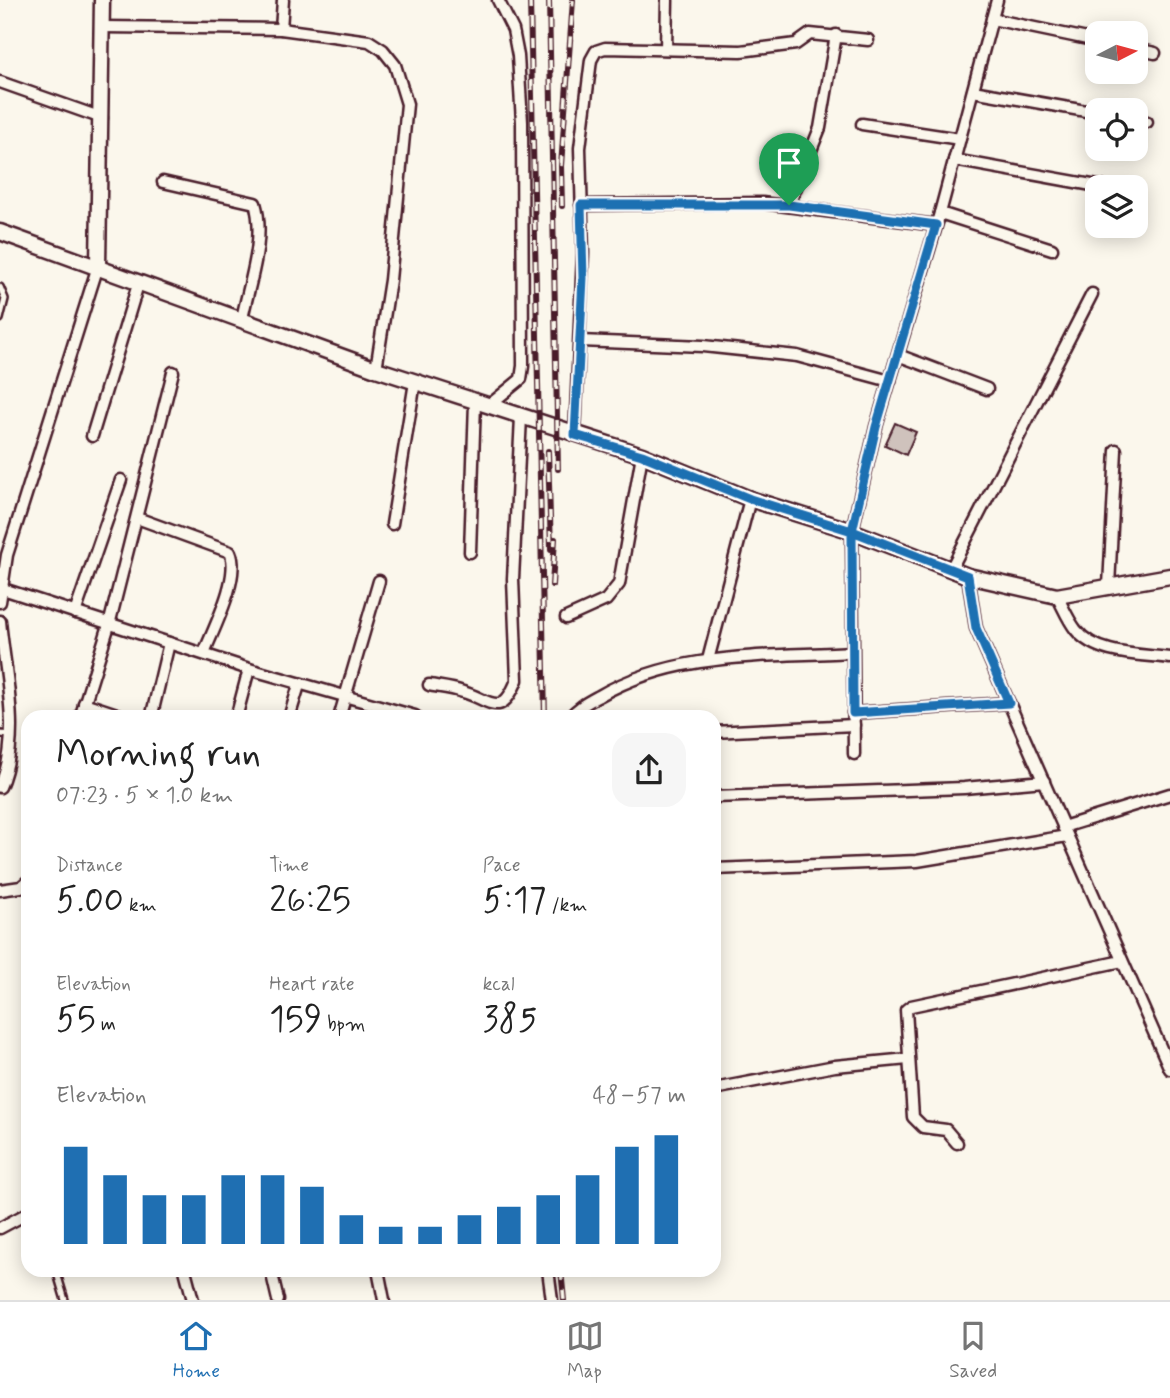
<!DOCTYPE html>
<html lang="en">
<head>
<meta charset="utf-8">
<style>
	:root { --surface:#fff; --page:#f6f6f6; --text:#222; --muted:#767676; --line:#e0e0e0; --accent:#1f6fb2 }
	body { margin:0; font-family:Mynerve,sans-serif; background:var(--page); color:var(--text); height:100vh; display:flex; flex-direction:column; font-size:26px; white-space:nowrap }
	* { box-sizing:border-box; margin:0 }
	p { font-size:23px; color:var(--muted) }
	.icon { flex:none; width:38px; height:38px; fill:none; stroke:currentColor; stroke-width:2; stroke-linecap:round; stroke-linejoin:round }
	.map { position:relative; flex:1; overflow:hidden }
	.sheet { position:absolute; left:21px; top:710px; width:700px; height:567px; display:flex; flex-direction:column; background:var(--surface); border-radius:21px; box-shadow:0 4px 18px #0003 }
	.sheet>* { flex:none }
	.needle { width:46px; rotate:84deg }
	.fabs { position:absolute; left:1085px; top:21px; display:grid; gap:14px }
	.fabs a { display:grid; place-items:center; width:63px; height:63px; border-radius:14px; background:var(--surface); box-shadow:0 4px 18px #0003; font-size:35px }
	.pin { position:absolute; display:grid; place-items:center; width:60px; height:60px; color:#fff; margin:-72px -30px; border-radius:50% 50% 50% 0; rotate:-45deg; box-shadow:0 0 7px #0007 }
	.pin .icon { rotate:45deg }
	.round { display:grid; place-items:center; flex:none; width:74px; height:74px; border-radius:21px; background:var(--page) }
	.overview { display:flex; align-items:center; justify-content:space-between; height:119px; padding:0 35px }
	h1 { font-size:38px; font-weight:600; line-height:52px }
	.figures { display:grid; grid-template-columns:repeat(3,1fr); gap:10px; height:119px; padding:7px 35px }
	.figures div { display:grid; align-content:center }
	.figures b { font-size:35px; font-weight:600 }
	.figures small { font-size:19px; font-weight:400 }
	.figures p { font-size:19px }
	.chart { height:196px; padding:14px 35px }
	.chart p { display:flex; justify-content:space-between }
	.chart svg { width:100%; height:126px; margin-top:7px; stroke:var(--accent); stroke-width:6 }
	.dock { display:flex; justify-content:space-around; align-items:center; height:98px; border-top:2px solid var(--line); background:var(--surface); font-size:19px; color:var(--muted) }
	.dock a { display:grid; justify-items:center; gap:4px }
	.dock .active { color:var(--accent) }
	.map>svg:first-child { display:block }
	.building { fill:#cfc2bc; stroke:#4a1f2b; stroke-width:2 }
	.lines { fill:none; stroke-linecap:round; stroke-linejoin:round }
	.lane-casing { stroke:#4a1f2b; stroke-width:10 }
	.street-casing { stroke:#4a1f2b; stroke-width:15 }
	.secondary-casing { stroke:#4a1f2b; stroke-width:19 }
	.lane { stroke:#fbf7ec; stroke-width:5 }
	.street { stroke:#fbf7ec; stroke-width:10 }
	.secondary { stroke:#fbf7ec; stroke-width:14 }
	.rail-casing { stroke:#4a1f2b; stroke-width:6 }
	.rail { stroke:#fbf7ec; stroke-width:3.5; stroke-dasharray:10; stroke-linecap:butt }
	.route-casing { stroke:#fff; stroke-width:14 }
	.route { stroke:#1f6fb2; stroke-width:9 }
</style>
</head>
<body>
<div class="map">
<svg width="1170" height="1300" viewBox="0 0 1170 1300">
	<rect width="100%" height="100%" fill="#fbf7ec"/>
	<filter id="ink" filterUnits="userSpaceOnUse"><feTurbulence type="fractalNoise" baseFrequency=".0143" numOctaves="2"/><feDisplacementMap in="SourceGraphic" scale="14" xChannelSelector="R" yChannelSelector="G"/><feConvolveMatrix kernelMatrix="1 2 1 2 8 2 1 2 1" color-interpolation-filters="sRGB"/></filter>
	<g filter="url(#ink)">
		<path class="building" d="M895,423L916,432L906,455L885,445Z"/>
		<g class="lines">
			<defs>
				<g id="lane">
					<path d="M0,287L5,299L0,319"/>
					<path d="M0,734L12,735"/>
					<path d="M56,1270L65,1300"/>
				</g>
				<g id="street">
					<path d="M992,19L1097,41"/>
					<path d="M102,27L281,29L369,41L383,50L395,65L407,104L390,280L376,369"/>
					<path d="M281,29L283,0"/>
					<path d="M666,49L667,0"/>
					<path d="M1136,49L1155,53"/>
					<path d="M0,82L102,118"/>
					<path d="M973,91L1097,113"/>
					<path d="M1136,120L1147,122"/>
					<path d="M862,124L960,139"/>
					<path d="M954,160L1103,187"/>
					<path d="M163,182L255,203C266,239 249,283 242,319"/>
					<path d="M581,205L762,203L936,225"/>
					<path d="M789,205L820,128L836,35"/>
					<path d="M940,213L1052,249"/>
					<path d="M580,341L703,346L797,356L890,381"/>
					<path d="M898,355L987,389"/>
					<path d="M488,406L521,379L523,366L522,122L518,56L513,30L498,0"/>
					<path d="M575,435L583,253L580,148L591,60L596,51L605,48L741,51L796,44L810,34L868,40"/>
					<path d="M92,436L139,281"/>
					<path d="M137,518L230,552C241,576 214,628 204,653"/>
					<path d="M392,524L415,382"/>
					<path d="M470,552L475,402"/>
					<path d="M951,569L1092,294"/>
					<path d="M968,576L976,628L1170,1069"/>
					<path d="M1109,586L1116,450"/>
					<path d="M0,588L249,669L236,718"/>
					<path d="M1057,596C1063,607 1068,620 1076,630C1097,656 1140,654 1170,658"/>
					<path d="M0,602L7,555L98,266"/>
					<path d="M75,613L121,480"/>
					<path d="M566,618L606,600L619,584L642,455"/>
					<path d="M0,621C5,675 22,736 0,787"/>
					<path d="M708,660L750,499"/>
					<path d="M249,669L415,716"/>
					<path d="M429,685C440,687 452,688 463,692C491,700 501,720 517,680L513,579L521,417"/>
					<path d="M84,703L129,718"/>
					<path d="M853,713L1009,703"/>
					<path d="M80,718L109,625L173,372"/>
					<path d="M148,718L152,714L169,643"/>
					<path d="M289,718L299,685"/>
					<path d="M339,718L379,581"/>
					<path d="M569,718C578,707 588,702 599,696C676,651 766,657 852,652"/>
					<path d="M714,732L854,725"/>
					<path d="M854,754L852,531L876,427L940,213L997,0"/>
					<path d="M714,797L964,788L1044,781"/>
					<path d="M1063,827L1170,794"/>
					<path d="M714,869L917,861L1067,836"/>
					<path d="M0,890L21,887L28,881"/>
					<path d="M714,1089L835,1066L908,1059"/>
					<path d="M957,1143L946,1130L923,1127L913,1117L906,1010L911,1006L1122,961"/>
					<path d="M0,1228L28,1213"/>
					<path d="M185,1270L193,1300"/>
					<path d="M271,1270L278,1300"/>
					<path d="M378,1270L384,1300"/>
					<path d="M548,1270L552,1300"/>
				</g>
				<g id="secondary">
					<path d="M0,232L376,369L642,455L750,499L852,531L968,576L1057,596L1170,576"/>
					<path d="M98,266L102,0"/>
				</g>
			</defs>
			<use href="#lane" class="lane-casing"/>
			<use href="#street" class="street-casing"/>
			<use href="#secondary" class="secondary-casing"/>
			<use href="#lane" class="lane"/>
			<use href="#street" class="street"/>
			<use href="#secondary" class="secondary"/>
			<defs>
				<g id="rail">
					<path d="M530,0L545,718"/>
					<path d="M549,0L558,469"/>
					<path d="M562,206L561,166L573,0"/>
					<path d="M548,451L551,549"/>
					<path d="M552,585L555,539"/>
					<path d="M561,1270L564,1300"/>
				</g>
			</defs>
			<use href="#rail" class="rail-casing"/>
			<use href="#rail" class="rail"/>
		</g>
	</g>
	<g class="lines" filter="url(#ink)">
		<defs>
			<path id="route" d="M789,205H581L583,278L575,435L642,455L750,499L852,531L968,576L976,628L1009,703L853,713L852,531L876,427L936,225L789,205"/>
		</defs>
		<use href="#route" class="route-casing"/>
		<use href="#route" class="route"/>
	</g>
</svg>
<div class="fabs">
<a><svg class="needle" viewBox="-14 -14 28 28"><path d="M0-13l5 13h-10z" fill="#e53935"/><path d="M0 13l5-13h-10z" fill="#767676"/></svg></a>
<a><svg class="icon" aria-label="locate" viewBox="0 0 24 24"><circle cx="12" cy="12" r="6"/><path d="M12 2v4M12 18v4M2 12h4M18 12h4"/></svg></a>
<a><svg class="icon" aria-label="layers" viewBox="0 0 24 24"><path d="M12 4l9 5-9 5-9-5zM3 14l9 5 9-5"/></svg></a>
</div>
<div class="pin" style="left:789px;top:205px;background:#1e9e55"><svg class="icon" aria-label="arrive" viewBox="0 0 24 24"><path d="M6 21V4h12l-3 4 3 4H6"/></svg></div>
<section class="sheet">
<div class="overview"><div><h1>Morning run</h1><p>07:23 · 5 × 1.0 km</p></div><a class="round"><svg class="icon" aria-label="share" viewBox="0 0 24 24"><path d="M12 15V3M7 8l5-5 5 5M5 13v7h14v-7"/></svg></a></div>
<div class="figures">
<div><p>Distance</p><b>5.00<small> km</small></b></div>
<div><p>Time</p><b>26:25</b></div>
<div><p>Pace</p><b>5:17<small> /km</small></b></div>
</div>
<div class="figures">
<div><p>Elevation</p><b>55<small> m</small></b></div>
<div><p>Heart rate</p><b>159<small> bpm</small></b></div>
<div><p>kcal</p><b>385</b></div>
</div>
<div class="chart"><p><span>Elevation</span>48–57 m</p>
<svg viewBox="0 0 160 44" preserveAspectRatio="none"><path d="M5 44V10M15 44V20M25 44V27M35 44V27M45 44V20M55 44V20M65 44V24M75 44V34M85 44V38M95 44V38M105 44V34M115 44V31M125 44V27M135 44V20M145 44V10M155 44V6"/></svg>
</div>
</section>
</div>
<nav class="dock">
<a class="active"><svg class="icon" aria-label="home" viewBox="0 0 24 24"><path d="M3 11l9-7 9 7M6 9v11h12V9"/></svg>Home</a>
<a><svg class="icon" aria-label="map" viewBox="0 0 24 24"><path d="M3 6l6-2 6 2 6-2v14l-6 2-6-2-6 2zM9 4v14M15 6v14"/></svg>Map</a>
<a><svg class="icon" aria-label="saved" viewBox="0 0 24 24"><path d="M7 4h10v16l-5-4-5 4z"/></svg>Saved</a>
</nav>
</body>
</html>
